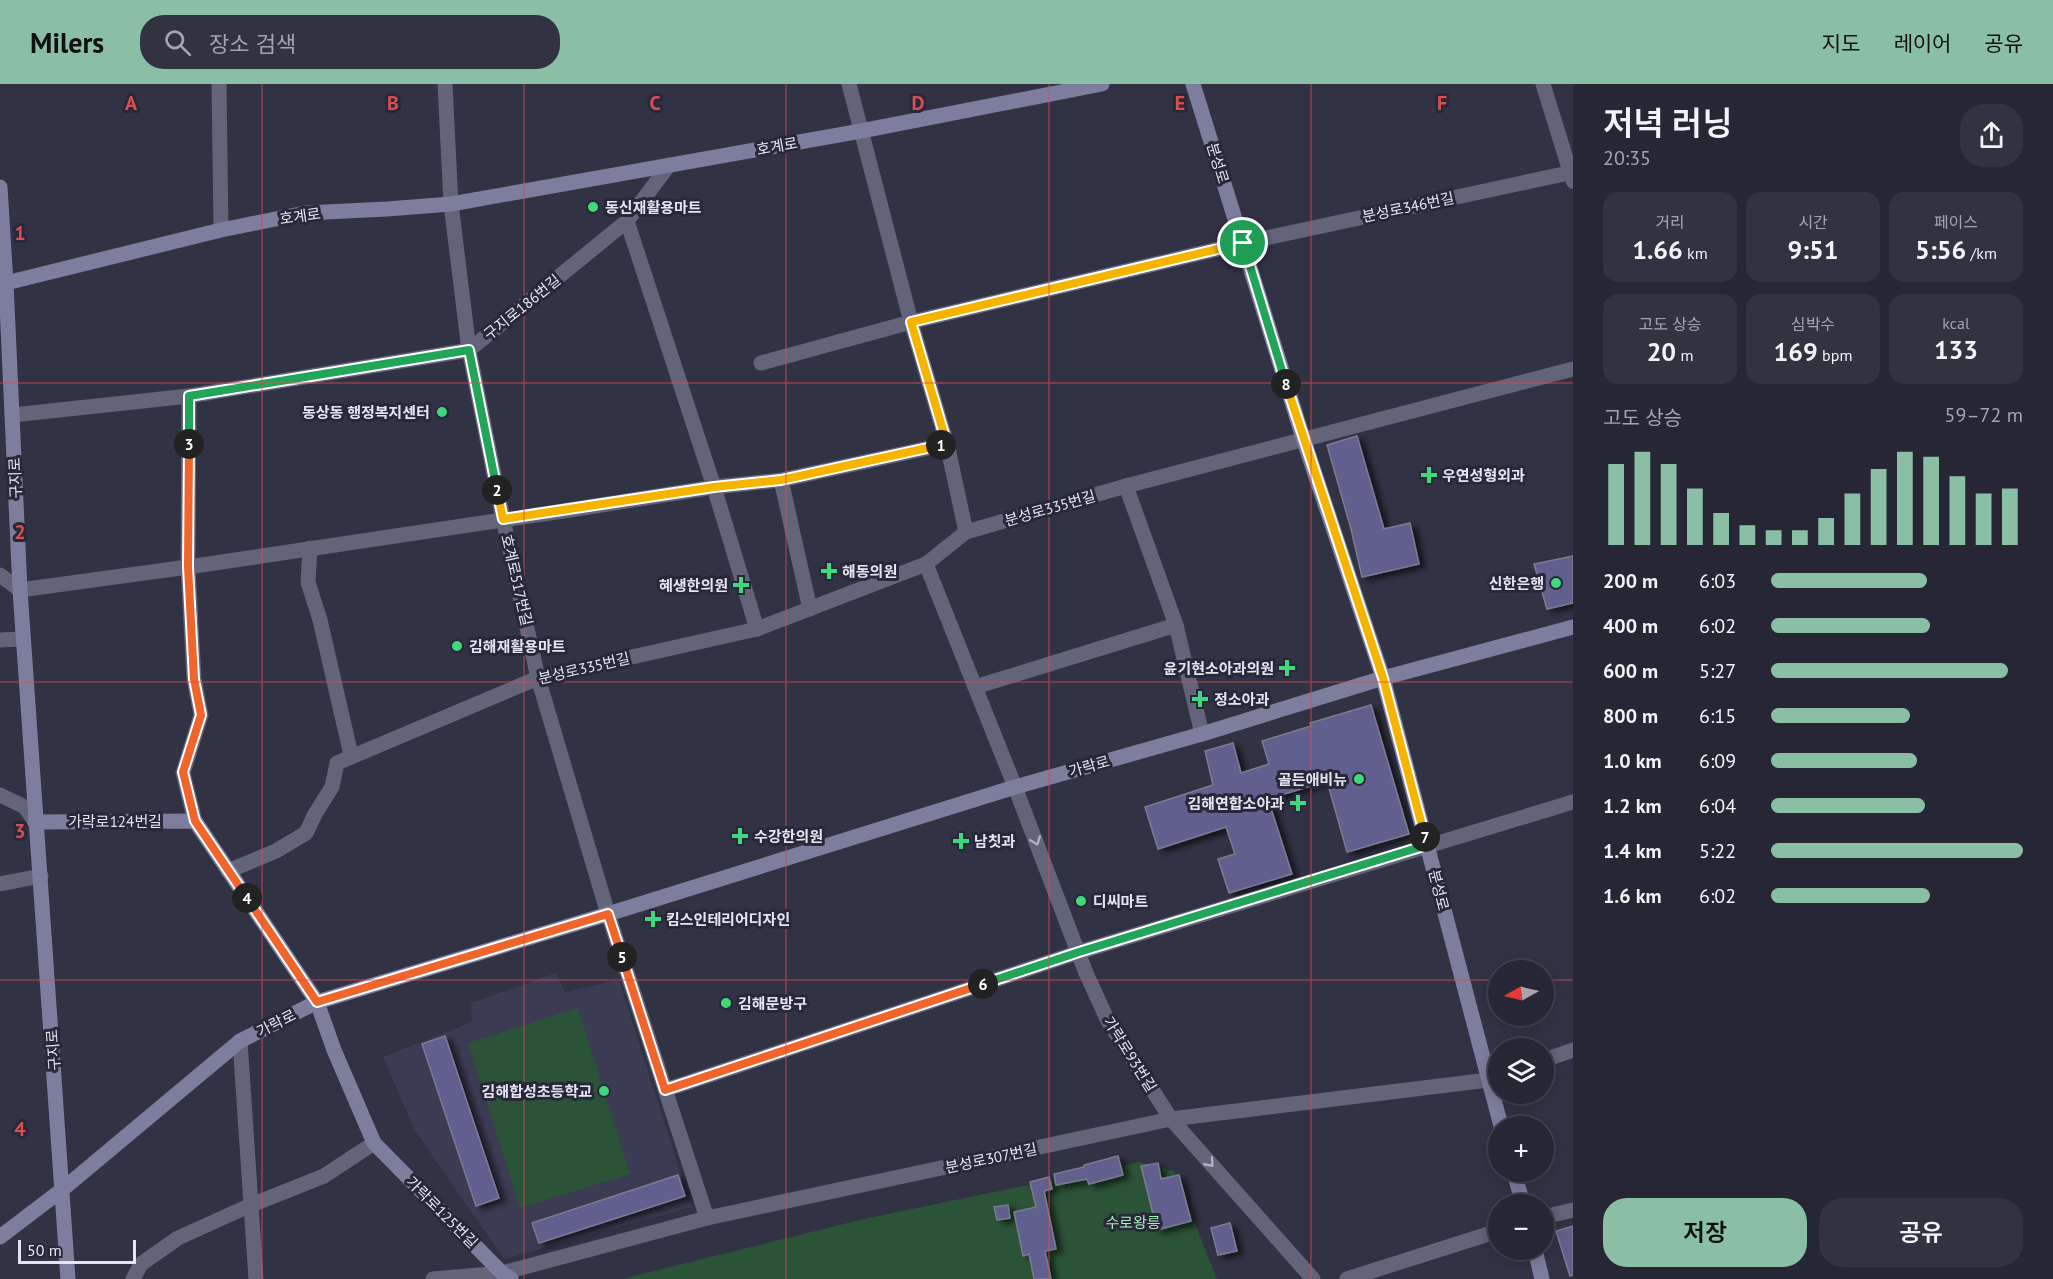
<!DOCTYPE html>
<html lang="ko">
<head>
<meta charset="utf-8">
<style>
	:root { --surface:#262634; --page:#323240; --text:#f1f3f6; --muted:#a4a5ac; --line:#42434f; --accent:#8abfa5 }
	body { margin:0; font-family:"PT Sans","Noto Sans KR",sans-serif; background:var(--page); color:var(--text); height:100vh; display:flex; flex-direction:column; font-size:22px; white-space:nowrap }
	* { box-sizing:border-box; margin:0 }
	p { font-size:20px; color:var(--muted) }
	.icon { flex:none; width:33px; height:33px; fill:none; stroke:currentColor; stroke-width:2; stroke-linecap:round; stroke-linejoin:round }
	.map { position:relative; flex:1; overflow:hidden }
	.drawer { display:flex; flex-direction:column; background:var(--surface); width:480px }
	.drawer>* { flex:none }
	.needle { width:39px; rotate:262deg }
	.controls { position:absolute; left:1488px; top:876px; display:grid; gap:12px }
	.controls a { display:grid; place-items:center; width:66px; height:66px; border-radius:50%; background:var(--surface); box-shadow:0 3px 15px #0003,0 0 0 2px var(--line); font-size:30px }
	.scale { position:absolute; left:18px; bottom:15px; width:118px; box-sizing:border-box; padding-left:6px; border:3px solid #e4e4f0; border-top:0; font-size:16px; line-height:21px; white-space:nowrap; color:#e4e4f0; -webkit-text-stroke:4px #29283a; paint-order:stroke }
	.pin { position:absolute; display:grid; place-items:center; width:51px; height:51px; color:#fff; margin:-26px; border:3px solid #fff; border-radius:50%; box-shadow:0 2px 6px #0007 }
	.km { position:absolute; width:30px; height:30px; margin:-15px; border-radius:50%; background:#222; color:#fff; font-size:16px; line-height:30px; text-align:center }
	.round { display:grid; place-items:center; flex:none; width:63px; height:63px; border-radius:24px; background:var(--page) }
	.headline { display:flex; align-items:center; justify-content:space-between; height:102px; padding:0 30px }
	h1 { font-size:33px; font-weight:600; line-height:45px }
	.metrics { display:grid; grid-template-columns:repeat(3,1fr); gap:9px; height:102px; padding:6px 30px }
	.metrics div { display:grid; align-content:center; border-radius:15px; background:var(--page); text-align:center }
	.metrics b { font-size:26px; font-weight:600 }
	.metrics small { font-size:16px; font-weight:400 }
	.metrics p { font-size:16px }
	.chart { height:168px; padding:12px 30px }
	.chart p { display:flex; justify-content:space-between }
	.chart svg { width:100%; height:108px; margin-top:6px; stroke:var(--accent); stroke-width:6 }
	.action { display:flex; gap:12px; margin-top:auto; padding:12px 30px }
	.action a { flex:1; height:69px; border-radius:24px; background:var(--accent); color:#111; font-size:24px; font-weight:600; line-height:69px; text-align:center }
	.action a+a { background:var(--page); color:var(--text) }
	ul { padding:0 30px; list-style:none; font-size:20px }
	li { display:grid; grid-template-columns:96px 72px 1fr; align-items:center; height:45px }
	li i { height:15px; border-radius:8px; background:var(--accent) }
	header { display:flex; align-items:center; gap:36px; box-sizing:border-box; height:84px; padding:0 30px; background:var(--accent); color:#111 }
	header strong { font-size:28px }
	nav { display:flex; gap:33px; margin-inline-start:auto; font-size:21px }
	.search { width:420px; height:54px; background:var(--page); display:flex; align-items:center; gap:15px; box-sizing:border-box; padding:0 21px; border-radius:24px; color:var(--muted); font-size:22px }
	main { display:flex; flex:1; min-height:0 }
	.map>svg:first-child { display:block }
	.built { fill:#3c3b54 }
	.green { fill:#2b5337 }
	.building { fill:#605e8e; stroke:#7b7b90; stroke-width:1.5; filter:url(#shadow) }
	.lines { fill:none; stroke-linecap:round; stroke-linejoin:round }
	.street { stroke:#636379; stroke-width:15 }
	.secondary { stroke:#7d7d9e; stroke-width:15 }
	.oneway { stroke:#b0b0c0 }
	.split-1-casing { stroke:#fff; stroke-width:12 }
	.split-2-casing { stroke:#fff; stroke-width:12 }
	.split-3-casing { stroke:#fff; stroke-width:12 }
	.split-4-casing { stroke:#fff; stroke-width:12 }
	.split-5-casing { stroke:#fff; stroke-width:12 }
	.split-6-casing { stroke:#fff; stroke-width:12 }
	.split-7-casing { stroke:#fff; stroke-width:12 }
	.split-8-casing { stroke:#fff; stroke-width:12 }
	.split-9-casing { stroke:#fff; stroke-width:12 }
	.split-1 { stroke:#f5b400; stroke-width:8 }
	.split-2 { stroke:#f5b400; stroke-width:8 }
	.split-3 { stroke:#22a559; stroke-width:8 }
	.split-4 { stroke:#f0652b; stroke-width:8 }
	.split-5 { stroke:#f0652b; stroke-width:8 }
	.split-6 { stroke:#f0652b; stroke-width:8 }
	.split-7 { stroke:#22a559; stroke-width:8 }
	.split-8 { stroke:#f5b400; stroke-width:8 }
	.split-9 { stroke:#22a559; stroke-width:8 }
	.grid { fill:none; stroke:#d94e50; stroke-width:1.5; stroke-opacity:0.55 }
	.poi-dot { fill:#41d77c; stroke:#29283a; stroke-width:2 }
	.labels { text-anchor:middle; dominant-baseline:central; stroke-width:6; stroke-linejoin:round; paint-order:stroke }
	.street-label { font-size:15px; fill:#e4e4f0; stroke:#29283a }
	.poi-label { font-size:15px; font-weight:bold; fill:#e4e4f0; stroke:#29283a; text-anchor:start }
	.park-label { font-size:15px; fill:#a4edb8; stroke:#29283a }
	.grid-label { font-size:20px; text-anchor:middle; font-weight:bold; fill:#d94e50; stroke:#29283a; stroke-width:6; stroke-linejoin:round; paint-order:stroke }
</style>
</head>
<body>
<header>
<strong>Milers</strong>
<div class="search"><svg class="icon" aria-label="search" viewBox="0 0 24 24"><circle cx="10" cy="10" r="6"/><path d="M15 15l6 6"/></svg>장소 검색</div>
<nav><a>지도</a><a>레이어</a><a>공유</a></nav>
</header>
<main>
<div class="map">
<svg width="1573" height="1195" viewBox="0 0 1573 1195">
	<defs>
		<filter id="shadow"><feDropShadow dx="6" dy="3.5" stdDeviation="3" flood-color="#0009"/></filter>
	</defs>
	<rect width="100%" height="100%" fill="#323245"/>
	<path class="built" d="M556,889L565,908L619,896L691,1123L504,1175L414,1045L383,973L472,938L471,919Z"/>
	<g class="green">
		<path d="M578,924L630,1090L520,1124L468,959Z"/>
		<path d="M1139,1078L1174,1087L1217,1195H622L864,1135Z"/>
	</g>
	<g class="building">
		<path d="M1357,352L1384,445L1410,439L1419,480L1362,493L1351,445L1327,361Z"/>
		<path d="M1573,472V519L1547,525L1534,480Z"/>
		<path d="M1371,621L1409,750L1347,768L1327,697L1268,715L1292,790L1229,809L1218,775L1235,770L1226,743L1158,765L1145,723L1213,701L1205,667L1233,659L1241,689L1269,680L1262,657L1311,642L1310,639Z"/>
		<path d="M445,952L499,1114L476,1122L422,960Z"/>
		<path d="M1118,1072L1123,1091L1089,1100L1087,1095L1056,1101L1054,1090L1084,1083V1081Z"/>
		<path d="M1158,1079L1161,1095L1179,1091L1191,1137L1157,1146L1141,1082Z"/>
		<path d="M678,1091L685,1112L539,1159L532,1139Z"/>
		<path d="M1049,1093L1052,1105L1044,1107L1056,1165L1045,1167L1051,1195H1034L1029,1170L1023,1172L1014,1128L1036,1123L1030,1098Z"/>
		<path d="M1008,1121L1010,1134L997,1136L994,1123Z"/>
		<path d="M1230,1139L1237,1167L1218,1171L1211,1144Z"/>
		<path d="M1573,1142V1191L1570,1192L1556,1147Z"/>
	</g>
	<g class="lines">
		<g class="street">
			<path d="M219,0L221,146"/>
			<path d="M445,0L451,120L469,266L503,435L538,594L608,830L707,1134"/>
			<path d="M849,0L911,238L947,360L966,448"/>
			<path d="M1543,0L1573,97"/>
			<path d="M627,137L714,403L757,545"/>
			<path d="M761,279L911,238L1243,159L1573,88"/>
			<path d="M189,312L188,483L194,595L201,631L183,689L195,737"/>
			<path d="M13,331L189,312L469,266L627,137L669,81"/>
			<path d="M781,396L810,525"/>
			<path d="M1126,402L1176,541"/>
			<path d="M310,464L308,498L320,536L351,671"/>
			<path d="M926,480L1015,703L1086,889L1108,937L1171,1035L1313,1195"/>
			<path d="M0,491L20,506L188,483L570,426L714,403L781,396L947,360"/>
			<path d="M0,556L23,555"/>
			<path d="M975,603L1176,541L1202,650"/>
			<path d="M0,711L25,723L35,738"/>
			<path d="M228,787L276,767L306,749L315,730L332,703L337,679L538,594L757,545L926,480L966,448L1126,402L1573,285"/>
			<path d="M0,800L41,792"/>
			<path d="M240,957L256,1195"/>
			<path d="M1544,976L1573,966"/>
			<path d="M665,1006L1079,868L1573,718"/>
			<path d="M1544,1133L1573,1126"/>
			<path d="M133,1195L141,1180L178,1154L251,1121L324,1092L374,1059"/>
			<path d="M433,1195L502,1189L707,1134L1171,1035L1488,996L1498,992"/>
			<path d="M1347,1195L1498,1147"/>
		</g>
		<g class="secondary">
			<path d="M1193,0L1304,357L1383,594L1501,1042"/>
			<path d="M0,103L6,199L20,506L68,1195"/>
			<path d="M6,199L221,146L305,129L387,125L451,120L861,47L1102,0"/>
			<path d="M35,738L195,737L317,918L334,966L374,1059L502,1189L511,1195"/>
			<path d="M1514,1088L1523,1120"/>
			<path d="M0,1153L63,1105L240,957L317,918L608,830L1015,703L1202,650L1383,594L1573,543"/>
			<path d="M1535,1166L1542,1195"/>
		</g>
	</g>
	<defs><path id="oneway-chevron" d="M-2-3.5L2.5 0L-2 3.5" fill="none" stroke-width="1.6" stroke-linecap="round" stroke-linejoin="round" transform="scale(1.5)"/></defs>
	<g class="oneway">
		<use href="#oneway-chevron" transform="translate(1036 757) rotate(69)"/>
		<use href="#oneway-chevron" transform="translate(1210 1079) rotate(48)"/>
	</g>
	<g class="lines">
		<defs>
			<path id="split-1" d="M941,361L947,360L911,238L1243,159"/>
			<path id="split-2" d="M497,406L503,435L714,403L781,396L941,361"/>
			<path id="split-3" d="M189,360V312L469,266L497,406"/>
			<path id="split-4" d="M189,360L188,483L194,595L201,631L183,688L195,737L247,814"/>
			<path id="split-5" d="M247,814L317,918L608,830L622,873"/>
			<path id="split-6" d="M622,873L665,1006L983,900"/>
			<path id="split-7" d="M983,900L1079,868L1427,761L1425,753"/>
			<path id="split-8" d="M1286,300L1383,594L1425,753"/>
			<path id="split-9" d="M1243,159L1286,300"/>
		</defs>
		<use href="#split-1" class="split-1-casing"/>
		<use href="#split-2" class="split-2-casing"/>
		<use href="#split-3" class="split-3-casing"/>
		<use href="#split-4" class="split-4-casing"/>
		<use href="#split-5" class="split-5-casing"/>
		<use href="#split-6" class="split-6-casing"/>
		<use href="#split-7" class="split-7-casing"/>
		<use href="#split-8" class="split-8-casing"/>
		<use href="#split-9" class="split-9-casing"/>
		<use href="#split-1" class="split-1"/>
		<use href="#split-2" class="split-2"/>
		<use href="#split-3" class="split-3"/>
		<use href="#split-4" class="split-4"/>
		<use href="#split-5" class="split-5"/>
		<use href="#split-6" class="split-6"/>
		<use href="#split-7" class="split-7"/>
		<use href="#split-8" class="split-8"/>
		<use href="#split-9" class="split-9"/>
	</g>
	<path class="grid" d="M262,0V1195M524,0V1195M786,0V1195M1049,0V1195M1311,0V1195M0,299H1573M0,598H1573M0,896H1498M1544,896H1573"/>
	<g class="poi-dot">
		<circle cx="593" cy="123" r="6"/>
		<circle cx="442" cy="328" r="6"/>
		<path d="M1426 382h6v6h6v6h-6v6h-6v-6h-6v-6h6z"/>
		<path d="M826 478h6v6h6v6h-6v6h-6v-6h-6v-6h6z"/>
		<circle cx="1556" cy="499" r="6"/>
		<path d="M738 492h6v6h6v6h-6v6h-6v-6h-6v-6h6z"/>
		<circle cx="457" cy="562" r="6"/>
		<path d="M1284 575h6v6h6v6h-6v6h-6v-6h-6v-6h6z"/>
		<path d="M1197 606h6v6h6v6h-6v6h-6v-6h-6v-6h6z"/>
		<circle cx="1359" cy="695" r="6"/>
		<path d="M1295 710h6v6h6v6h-6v6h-6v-6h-6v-6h6z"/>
		<path d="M737 743h6v6h6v6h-6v6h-6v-6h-6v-6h6z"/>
		<path d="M958 748h6v6h6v6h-6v6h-6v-6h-6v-6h6z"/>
		<circle cx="1081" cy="817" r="6"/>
		<path d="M650 826h6v6h6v6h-6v6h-6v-6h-6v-6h6z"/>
		<circle cx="726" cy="919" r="6"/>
		<circle cx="604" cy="1007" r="6"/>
	</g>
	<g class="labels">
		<g class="street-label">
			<text transform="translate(777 62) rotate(-10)">호계로</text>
			<text transform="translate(1218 79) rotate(73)">분성로</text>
			<text transform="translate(1408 123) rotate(-12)">분성로346번길</text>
			<text transform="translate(300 132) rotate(-8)">호계로</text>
			<text transform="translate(522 223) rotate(-39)">구지로186번길</text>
			<text transform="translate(15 394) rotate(-92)">구지로</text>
			<text transform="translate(1050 424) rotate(-16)">분성로335번길</text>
			<text transform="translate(517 496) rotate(77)">호계로517번길</text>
			<text transform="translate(584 584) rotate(-13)">분성로335번길</text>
			<text transform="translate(1089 682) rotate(-16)">가락로</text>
			<text x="115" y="737">가락로124번길</text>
			<text transform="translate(1439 806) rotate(76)">분성로</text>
			<text transform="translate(276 939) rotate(-27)">가락로</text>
			<text transform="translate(53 966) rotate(-94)">구지로</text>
			<text transform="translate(1130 970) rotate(58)">가락로93번길</text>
			<text transform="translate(991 1074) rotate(-12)">분성로307번길</text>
			<text transform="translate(442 1128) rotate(45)">가락로125번길</text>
		</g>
		<g class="poi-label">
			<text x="605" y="123">동신재활용마트</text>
			<text x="430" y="328" text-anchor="end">동상동 행정복지센터</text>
			<text x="1442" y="391">우연성형외과</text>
			<text x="842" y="487">해동의원</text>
			<text x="1544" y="499" text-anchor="end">신한은행</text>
			<text x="728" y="501" text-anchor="end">혜생한의원</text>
			<text x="469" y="562">김해재활용마트</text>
			<text x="1274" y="584" text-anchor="end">윤기현소아과의원</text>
			<text x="1214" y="615">정소아과</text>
			<text x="1347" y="695" text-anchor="end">골든애비뉴</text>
			<text x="1284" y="719" text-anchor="end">김해연합소아과</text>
			<text x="754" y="752">수강한의원</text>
			<text x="974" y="757">남칫과</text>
			<text x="1093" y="817">디씨마트</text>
			<text x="666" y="835">킴스인테리어디자인</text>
			<text x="738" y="919">김해문방구</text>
			<text x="592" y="1007" text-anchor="end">김해합성초등학교</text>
		</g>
		<g class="park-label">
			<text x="1133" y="1138">수로왕릉</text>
		</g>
	</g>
	<g class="grid-label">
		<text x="131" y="26">A</text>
		<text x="393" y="26">B</text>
		<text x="655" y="26">C</text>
		<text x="918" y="26">D</text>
		<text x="1180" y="26">E</text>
		<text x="1442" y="26">F</text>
		<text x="20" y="156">1</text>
		<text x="20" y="455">2</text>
		<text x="20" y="754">3</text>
		<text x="20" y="1052">4</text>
	</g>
</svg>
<div class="controls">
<a><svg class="needle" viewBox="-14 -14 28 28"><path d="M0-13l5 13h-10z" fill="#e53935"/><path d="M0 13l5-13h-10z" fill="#a4a5ac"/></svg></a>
<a><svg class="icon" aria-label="layers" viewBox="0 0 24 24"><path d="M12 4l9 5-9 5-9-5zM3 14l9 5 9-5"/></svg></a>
<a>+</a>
<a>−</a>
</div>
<div class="scale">50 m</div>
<div class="pin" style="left:1243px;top:159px;background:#1e9e55"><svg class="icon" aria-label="arrive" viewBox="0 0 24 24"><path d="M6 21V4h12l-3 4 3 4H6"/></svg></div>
<b class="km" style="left:941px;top:361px">1</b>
<b class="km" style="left:497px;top:406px">2</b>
<b class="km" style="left:189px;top:360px">3</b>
<b class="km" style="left:247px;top:814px">4</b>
<b class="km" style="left:622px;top:873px">5</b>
<b class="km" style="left:983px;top:900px">6</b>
<b class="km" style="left:1425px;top:753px">7</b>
<b class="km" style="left:1286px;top:300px">8</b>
</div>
<section class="drawer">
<div class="headline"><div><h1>저녁 러닝</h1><p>20:35</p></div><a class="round"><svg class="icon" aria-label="share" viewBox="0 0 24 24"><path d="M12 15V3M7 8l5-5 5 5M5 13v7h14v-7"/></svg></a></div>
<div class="metrics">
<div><p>거리</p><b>1.66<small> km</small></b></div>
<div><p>시간</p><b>9:51</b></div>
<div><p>페이스</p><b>5:56<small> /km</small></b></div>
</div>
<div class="metrics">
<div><p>고도 상승</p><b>20<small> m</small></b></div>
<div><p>심박수</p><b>169<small> bpm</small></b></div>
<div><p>kcal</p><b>133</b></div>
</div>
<div class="chart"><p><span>고도 상승</span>59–72 m</p>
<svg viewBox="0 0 160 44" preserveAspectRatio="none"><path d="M5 44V11M15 44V6M25 44V11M35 44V21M45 44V31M55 44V36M65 44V38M75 44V38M85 44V33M95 44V23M105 44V13M115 44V6M125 44V8M135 44V16M145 44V23M155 44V21"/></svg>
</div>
<ul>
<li><b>200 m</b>6:03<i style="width:62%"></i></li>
<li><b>400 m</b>6:02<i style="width:63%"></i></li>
<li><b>600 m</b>5:27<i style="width:94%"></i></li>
<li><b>800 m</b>6:15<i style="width:55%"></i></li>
<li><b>1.0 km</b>6:09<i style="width:58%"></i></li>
<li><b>1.2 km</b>6:04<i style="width:61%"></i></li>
<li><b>1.4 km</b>5:22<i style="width:100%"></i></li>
<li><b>1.6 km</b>6:02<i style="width:63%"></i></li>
</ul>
<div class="action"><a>저장</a><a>공유</a></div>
</section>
</main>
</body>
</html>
